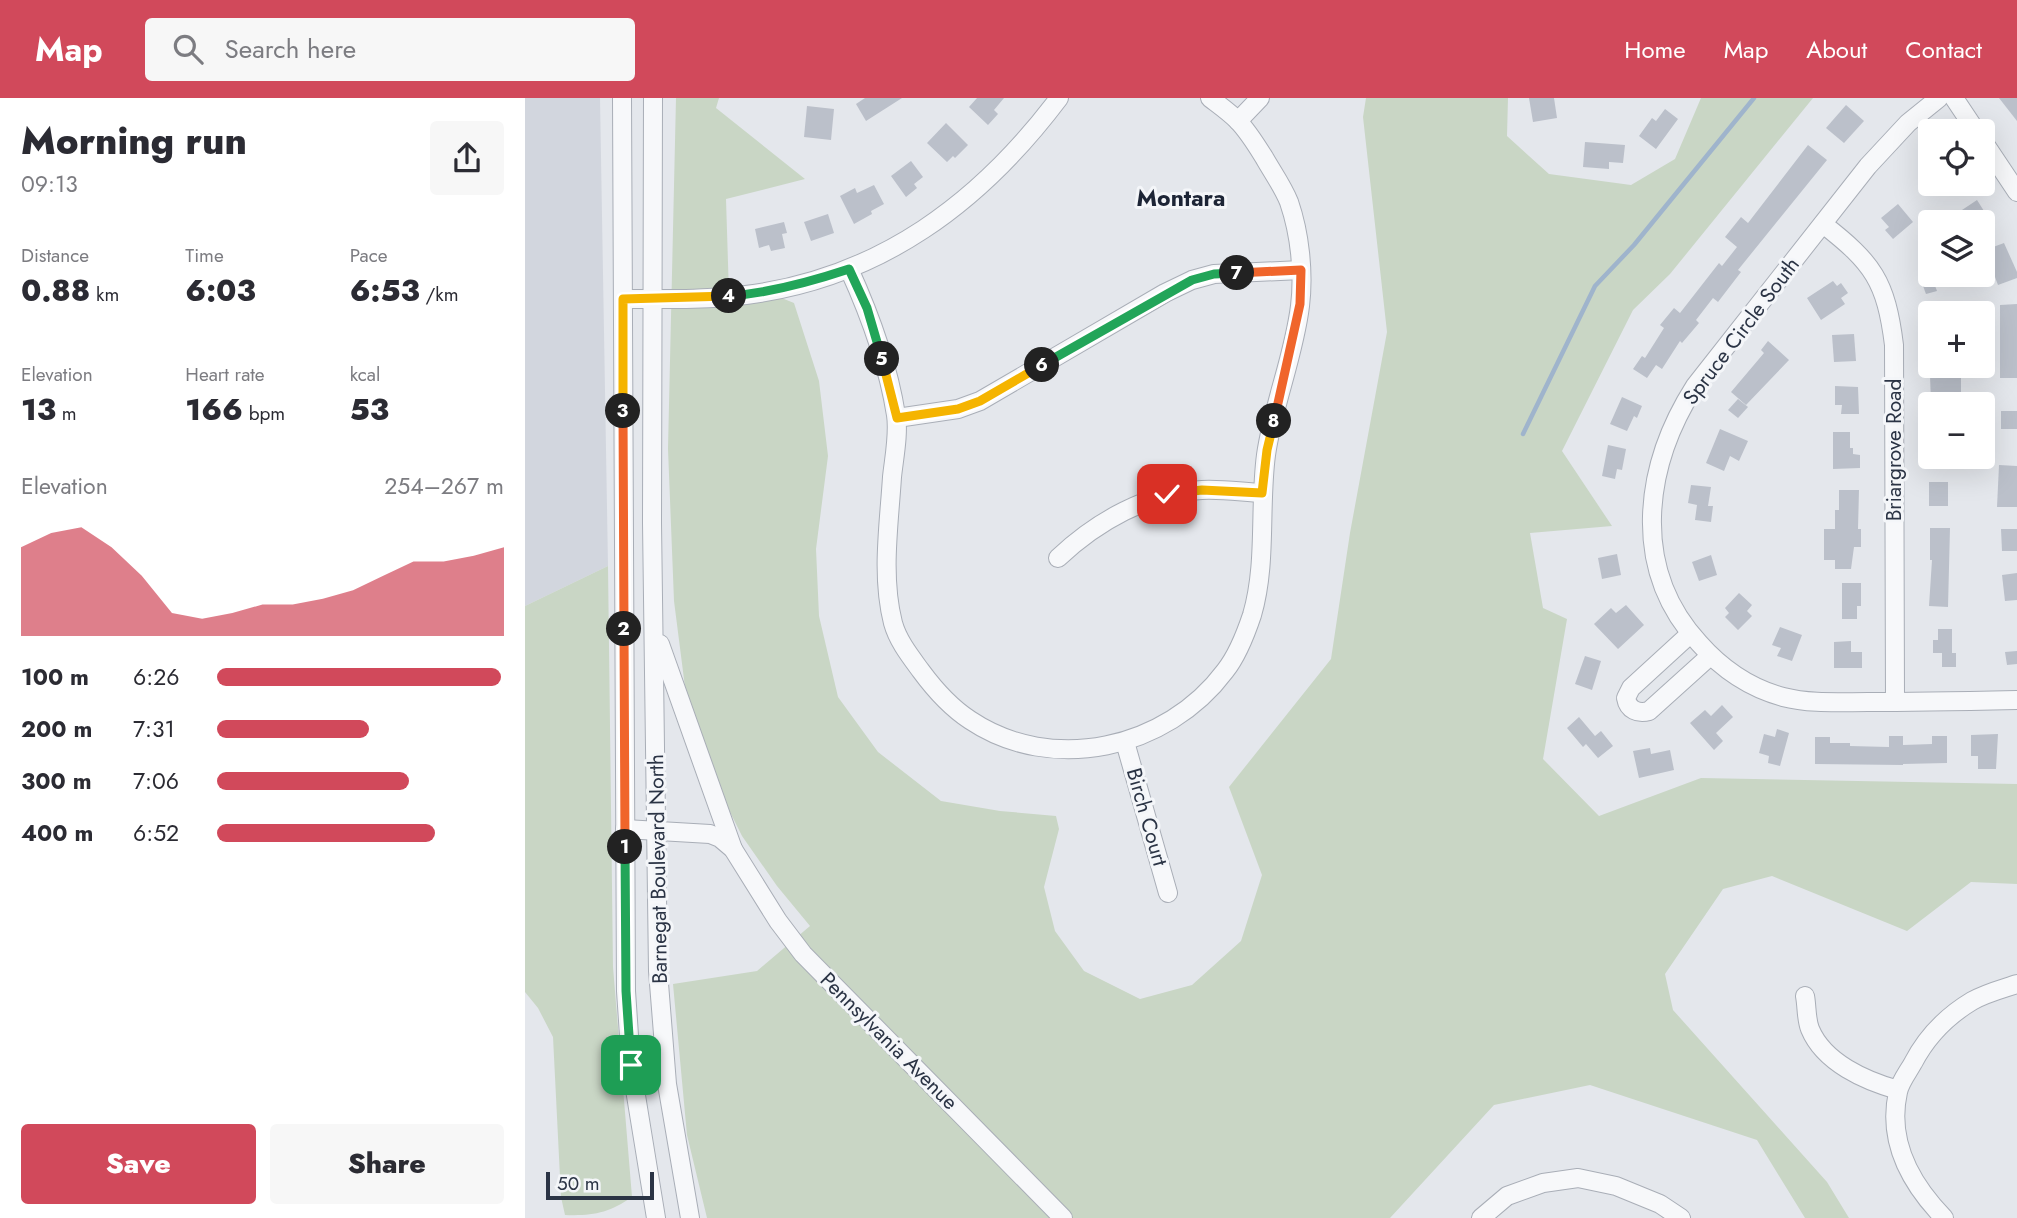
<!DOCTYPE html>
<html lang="en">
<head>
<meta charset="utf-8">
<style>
	:root { --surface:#fff; --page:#f7f7f7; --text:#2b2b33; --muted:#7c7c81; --accent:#d1495b }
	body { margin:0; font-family:Jost,sans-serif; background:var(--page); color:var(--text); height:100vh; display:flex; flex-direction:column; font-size:26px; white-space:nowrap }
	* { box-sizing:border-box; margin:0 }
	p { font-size:23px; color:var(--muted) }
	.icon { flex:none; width:38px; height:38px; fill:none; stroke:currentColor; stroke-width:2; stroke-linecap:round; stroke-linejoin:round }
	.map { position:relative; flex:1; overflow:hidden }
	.panel { display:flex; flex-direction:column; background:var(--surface); width:525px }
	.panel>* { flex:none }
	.tools { position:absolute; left:1393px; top:21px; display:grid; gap:14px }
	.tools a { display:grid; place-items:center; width:77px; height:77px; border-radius:7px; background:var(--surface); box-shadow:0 7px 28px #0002; font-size:35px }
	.scale { position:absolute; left:21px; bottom:18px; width:108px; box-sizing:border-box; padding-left:7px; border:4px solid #2b3445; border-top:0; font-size:19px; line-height:24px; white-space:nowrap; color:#2b3445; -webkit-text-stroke:5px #f4f6f9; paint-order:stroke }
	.pin { position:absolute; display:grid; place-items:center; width:60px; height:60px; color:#fff; margin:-30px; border-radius:14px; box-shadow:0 4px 10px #0006 }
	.km { position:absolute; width:35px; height:35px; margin:-18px; border-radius:50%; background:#222; color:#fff; font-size:19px; line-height:35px; text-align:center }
	.round { display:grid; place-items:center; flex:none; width:74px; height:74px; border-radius:7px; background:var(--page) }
	.summary { display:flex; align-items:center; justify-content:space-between; height:119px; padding:0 21px }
	h1 { font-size:38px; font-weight:800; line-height:52px }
	.stats { display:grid; grid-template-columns:repeat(3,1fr); gap:10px; height:119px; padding:7px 21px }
	.stats div { display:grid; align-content:center }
	.stats b { font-size:30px; font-weight:800 }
	.stats small { font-size:19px; font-weight:400 }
	.stats p { font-size:19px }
	.chart { height:196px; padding:14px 21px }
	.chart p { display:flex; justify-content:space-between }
	.chart svg { width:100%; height:126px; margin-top:7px; fill:var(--accent); opacity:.7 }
	.button { display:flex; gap:14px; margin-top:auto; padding:14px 21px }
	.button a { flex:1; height:80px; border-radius:7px; background:var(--accent); color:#fff; font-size:28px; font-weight:800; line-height:80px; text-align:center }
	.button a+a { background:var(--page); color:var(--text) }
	ul { padding:0 21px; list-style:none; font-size:23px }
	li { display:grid; grid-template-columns:112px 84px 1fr; align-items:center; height:52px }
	li i { height:18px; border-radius:9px; background:var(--accent) }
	header { display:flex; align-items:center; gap:42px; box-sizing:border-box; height:98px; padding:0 35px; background:var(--accent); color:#fff }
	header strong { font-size:33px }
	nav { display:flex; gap:38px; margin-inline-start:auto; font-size:24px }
	.search { width:490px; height:63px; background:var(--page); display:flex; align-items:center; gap:18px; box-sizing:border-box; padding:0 24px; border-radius:7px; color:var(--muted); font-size:26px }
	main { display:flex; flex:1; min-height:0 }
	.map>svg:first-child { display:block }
	.built { fill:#d2d6de }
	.green { fill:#c9d6c5 }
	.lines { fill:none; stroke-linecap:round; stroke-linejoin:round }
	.stream { stroke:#9fb4cc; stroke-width:4.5 }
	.building { fill:#bbc0ca }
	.minor-casing { stroke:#a9aeb7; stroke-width:20 }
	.minor { stroke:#f7f8fa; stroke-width:18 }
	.split-1-casing { stroke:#fff; stroke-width:14 }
	.split-2-casing { stroke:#fff; stroke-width:14 }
	.split-3-casing { stroke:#fff; stroke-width:14 }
	.split-4-casing { stroke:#fff; stroke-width:14 }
	.split-5-casing { stroke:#fff; stroke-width:14 }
	.split-6-casing { stroke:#fff; stroke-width:14 }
	.split-7-casing { stroke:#fff; stroke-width:14 }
	.split-8-casing { stroke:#fff; stroke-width:14 }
	.split-9-casing { stroke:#fff; stroke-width:14 }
	.split-1 { stroke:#22a559; stroke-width:9 }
	.split-2 { stroke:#f0652b; stroke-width:9 }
	.split-3 { stroke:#f0652b; stroke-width:9 }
	.split-4 { stroke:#f5b400; stroke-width:9 }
	.split-5 { stroke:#22a559; stroke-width:9 }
	.split-6 { stroke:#f5b400; stroke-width:9 }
	.split-7 { stroke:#22a559; stroke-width:9 }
	.split-8 { stroke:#f0652b; stroke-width:9 }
	.split-9 { stroke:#f5b400; stroke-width:9 }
	.labels { text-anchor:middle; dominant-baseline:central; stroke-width:6; stroke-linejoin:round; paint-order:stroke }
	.street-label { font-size:21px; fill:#2b3445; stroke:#f4f6f9 }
	.neighbourhood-label { font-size:23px; font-weight:bold; fill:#1d2536; stroke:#f4f6f9 }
</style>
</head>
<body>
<header>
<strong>Map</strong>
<div class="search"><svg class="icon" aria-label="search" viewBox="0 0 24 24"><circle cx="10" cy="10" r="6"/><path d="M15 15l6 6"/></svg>Search here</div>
<nav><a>Home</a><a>Map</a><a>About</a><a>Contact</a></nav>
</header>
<main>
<section class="panel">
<div class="summary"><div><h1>Morning run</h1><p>09:13</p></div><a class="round"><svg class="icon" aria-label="share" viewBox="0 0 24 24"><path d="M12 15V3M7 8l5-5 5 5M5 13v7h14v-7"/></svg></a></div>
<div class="stats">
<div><p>Distance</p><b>0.88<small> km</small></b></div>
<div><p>Time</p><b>6:03</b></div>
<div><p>Pace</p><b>6:53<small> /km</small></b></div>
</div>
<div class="stats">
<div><p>Elevation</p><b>13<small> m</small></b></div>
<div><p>Heart rate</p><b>166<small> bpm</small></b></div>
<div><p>kcal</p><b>53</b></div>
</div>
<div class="chart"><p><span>Elevation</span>254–267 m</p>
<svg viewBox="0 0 160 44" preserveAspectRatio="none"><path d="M0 44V13L10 8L20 6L30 13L40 23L50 36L60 38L70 36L80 33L90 33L100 31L110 28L120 23L130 18L140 18L150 16L160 13V44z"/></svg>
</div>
<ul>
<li><b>100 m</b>6:26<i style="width:99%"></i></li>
<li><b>200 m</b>7:31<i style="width:53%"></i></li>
<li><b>300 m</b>7:06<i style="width:67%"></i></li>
<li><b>400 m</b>6:52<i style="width:76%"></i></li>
</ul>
<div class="button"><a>Save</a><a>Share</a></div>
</section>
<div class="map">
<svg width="1492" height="1120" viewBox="0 0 1492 1120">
	<rect width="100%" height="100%" fill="#e4e7ec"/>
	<path class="built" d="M0,0H75L83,468L0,508Z"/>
	<g class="green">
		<path d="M151,0H194L191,10L280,81L201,101L204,197L244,195L269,205L294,283L303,358L291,451L294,518L313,599L353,654L416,703L475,713L531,718L534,731L519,789L530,833L559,873L615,901L667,887L716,843L737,777L704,689L806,561L825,435L862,234L838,19L841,0H983L982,38L1024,76L1106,87L1150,61L1176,0H1288L1145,176L1108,212L1037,353L1087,428L1005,435L1018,510L1042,521L1018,661L1074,718L1176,680L1492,686V786L1446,784L1382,833L1247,778L1198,791L1140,876L1148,912L1302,1084L1324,1120H1280L1232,1042L1065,987L969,1007L865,1120H182L162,1037L148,886L232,873L285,828L252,788L217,738L166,636L149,503L143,351Z"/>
		<path d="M83,468L88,869L107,1099C84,1115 68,1118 40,1117L36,1099L28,939L13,910L0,894V508Z"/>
	</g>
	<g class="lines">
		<path class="stream" d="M998,336L1070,188L1109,147L1229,0"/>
	</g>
	<g class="building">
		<path d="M340,0H377L341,23L331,6Z"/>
		<path d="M452,0H479L469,12L473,16L463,27L444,9Z"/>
		<path d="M1004,0H1029L1032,20L1008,24Z"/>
		<path d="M1474,0H1492V23Z"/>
		<path d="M1321,7L1339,23L1319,45L1301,30Z"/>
		<path d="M282,8L309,11L306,42L279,39Z"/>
		<path d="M1140,11L1153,21L1131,51L1114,38L1127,20L1131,23Z"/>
		<path d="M421,25L443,47L430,60L428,58L422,64L402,45Z"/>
		<path d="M1060,44L1100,47L1098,65L1084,64V71L1058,69Z"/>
		<path d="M1283,47L1302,62L1213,172L1216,174L1193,204L1188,200L1171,222L1174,225L1157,245L1155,243L1137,271L1131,267L1122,280L1108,271L1117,258L1120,260L1139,230L1135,227L1149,210L1155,215L1194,165L1197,168L1212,149L1200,139L1216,119L1223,125Z"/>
		<path d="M386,63L398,79L389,86L392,90L381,99L366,78Z"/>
		<path d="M349,87L359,106L346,113L347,116L329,126L315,98L330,90L332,95Z"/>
		<path d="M1452,102L1466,124H1440L1434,114Z"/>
		<path d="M1373,106L1388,124L1368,141L1360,132L1364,129L1356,120Z"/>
		<path d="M303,116L309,135L286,143L279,124Z"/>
		<path d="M259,124L262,135L257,136L260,150L246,153L244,147L234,150L230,131Z"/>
		<path d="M1479,145L1492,174V180L1473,187L1460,152Z"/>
		<path d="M1394,177H1406L1412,193L1401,196Z"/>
		<path d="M1308,183L1312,188L1316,185L1323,195L1316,200L1320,206L1296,222L1282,200Z"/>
		<path d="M1492,206V280H1475V207Z"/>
		<path d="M1329,236L1331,263L1309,264L1307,237Z"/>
		<path d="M1243,243L1264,262L1221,307L1206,294L1239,255L1236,252Z"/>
		<path d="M1436,276V304L1406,305L1405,277Z"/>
		<path d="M1310,288L1333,289L1334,316H1316L1317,307H1310Z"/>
		<path d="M1097,299L1117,308L1112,320L1109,318L1102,333L1085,326Z"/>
		<path d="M1213,301L1223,309L1213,320L1203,312Z"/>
		<rect x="1476" y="313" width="16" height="18"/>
		<path d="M1195,331L1223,343L1214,363L1205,358L1199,373L1181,365Z"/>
		<path d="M1308,334H1325V350H1328V356L1335,357V370L1308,371Z"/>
		<path d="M1083,347L1101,351L1097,372L1092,371L1090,381L1077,378Z"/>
		<path d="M1474,367L1492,368V409H1472Z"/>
		<rect x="1404" y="384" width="19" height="24"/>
		<path d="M1166,387L1186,389L1183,408H1188L1186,424L1170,422L1172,407L1163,405Z"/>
		<path d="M1314,392H1334L1333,431H1336V449H1329L1326,471H1310V462H1299V431H1310V412H1314Z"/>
		<path d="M1405,430H1425L1423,509L1404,508L1407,462H1405Z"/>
		<path d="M1476,431H1492V453H1477Z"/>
		<path d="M1092,456L1096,477L1077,481L1073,460Z"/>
		<path d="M1186,457L1192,477L1174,483L1167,464Z"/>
		<path d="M1492,475V502L1480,503L1477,477Z"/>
		<path d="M1317,485H1336V508H1332V521H1317Z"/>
		<path d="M1214,495L1227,507L1222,513L1227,518L1213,532L1200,519L1204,515L1200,510Z"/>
		<path d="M1101,507L1119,527L1093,551L1069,526L1086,510L1091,515Z"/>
		<path d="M1255,529L1277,537L1267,563L1252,558L1256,550L1247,547Z"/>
		<path d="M1413,531H1427V555H1408V542H1413Z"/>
		<path d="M1326,543V554H1337V570H1309V544Z"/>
		<path d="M1492,553V566L1482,567L1480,554Z"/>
		<rect x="1417" y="555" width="14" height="14"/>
		<path d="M1060,558L1076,563L1067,592L1050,586Z"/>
		<path d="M1197,607L1208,619L1191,635L1198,643L1189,652L1165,625L1180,612L1186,618Z"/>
		<path d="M1054,619L1070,638L1076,633L1088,648L1073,660L1061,646L1058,649L1042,630Z"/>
		<path d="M1252,631L1264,635L1255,668L1243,665L1244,658L1234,655L1239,636L1250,639Z"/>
		<path d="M1473,636L1471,671H1453V658H1446V637Z"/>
		<path d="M1364,638H1378V647L1407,646V638H1422V665L1378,666V667L1290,666V639H1305V645H1325V648L1364,649Z"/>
		<path d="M1125,650L1126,656L1145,652L1149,672L1114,680L1108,653Z"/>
	</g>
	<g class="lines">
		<defs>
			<g id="minor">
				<path d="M97,0L101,893L106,967L131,1120"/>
				<path d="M128,0L127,425L133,873L142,986L165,1120"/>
				<path d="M1414,0L1383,25L1343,68L1170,288C1119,368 1105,470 1174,545C1196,570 1225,590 1258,599C1285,606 1314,604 1343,604C1392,604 1442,603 1492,602"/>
				<path d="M1429,0L1451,33"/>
				<path d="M713,23L735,0"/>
				<path d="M1458,43L1492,94"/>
				<path d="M1298,126C1348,165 1361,183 1369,247L1370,604"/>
				<path d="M324,171C345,217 363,266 371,317C374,336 369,360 367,379C364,427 356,478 368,525C373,543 385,558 396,573C410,592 425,609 445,622C527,677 642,651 700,573C712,558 721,535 727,517C742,466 734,410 741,357C748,307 769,258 775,208C779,175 775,136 764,104C758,89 748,75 740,61C732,48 723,33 712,22C704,14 694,7 685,0"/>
				<path d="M98,201C139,201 181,202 221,197C355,180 455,105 534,0"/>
				<path d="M372,320L433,311L455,303L640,195L667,182L689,176L776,172"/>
				<path d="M533,460C571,424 623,394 677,392C697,391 717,394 737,395"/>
				<path d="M1165,536L1106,590L1101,600C1103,612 1113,616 1124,613L1185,558"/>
				<path d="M135,546L208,751"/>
				<path d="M600,644L643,795"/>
				<path d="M100,731L185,736L195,740L208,751L253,823L278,856L538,1120"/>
				<path d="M1280,898C1282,908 1281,921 1285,931C1299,965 1341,983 1373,992"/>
				<path d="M956,1120L982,1098L1018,1085L1053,1080L1091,1088L1135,1106L1156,1120"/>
				<path d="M1419,1120C1386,1086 1362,1043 1373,994C1375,984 1383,974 1388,965C1401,940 1422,918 1447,903C1461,895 1477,891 1492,886"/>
			</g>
		</defs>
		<use href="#minor" class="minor-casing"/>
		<use href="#minor" class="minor"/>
	</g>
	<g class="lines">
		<defs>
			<path id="split-1" d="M100,749L101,893L106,967"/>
			<path id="split-2" d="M99,531L100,749"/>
			<path id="split-3" d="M98,313L99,531"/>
			<path id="split-4" d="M98,313V201L204,198"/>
			<path id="split-5" d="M204,198C245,195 285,184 324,171L342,210L357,261"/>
			<path id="split-6" d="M357,261L372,320L433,311L455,303L517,267"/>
			<path id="split-7" d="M517,267L667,182L689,176L712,175"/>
			<path id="split-8" d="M712,175L776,172L775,206L749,323"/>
			<path id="split-9" d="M642,396L677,392L737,395L742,352L749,323"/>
		</defs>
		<use href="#split-1" class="split-1-casing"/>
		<use href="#split-2" class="split-2-casing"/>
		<use href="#split-3" class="split-3-casing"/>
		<use href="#split-4" class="split-4-casing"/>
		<use href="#split-5" class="split-5-casing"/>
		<use href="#split-6" class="split-6-casing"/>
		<use href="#split-7" class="split-7-casing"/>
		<use href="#split-8" class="split-8-casing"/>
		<use href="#split-9" class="split-9-casing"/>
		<use href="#split-1" class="split-1"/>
		<use href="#split-2" class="split-2"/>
		<use href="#split-3" class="split-3"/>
		<use href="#split-4" class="split-4"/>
		<use href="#split-5" class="split-5"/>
		<use href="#split-6" class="split-6"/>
		<use href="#split-7" class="split-7"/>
		<use href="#split-8" class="split-8"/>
		<use href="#split-9" class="split-9"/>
	</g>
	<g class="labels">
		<g class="street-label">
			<text transform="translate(1216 233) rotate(-53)">Spruce Circle South</text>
			<text transform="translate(1369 352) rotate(-90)">Briargrove Road</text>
			<text transform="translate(622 719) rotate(74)">Birch Court</text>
			<text transform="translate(133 771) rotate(-91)">Barnegat Boulevard North</text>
			<text transform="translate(364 943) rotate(45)">Pennsylvania Avenue</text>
		</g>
		<g class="neighbourhood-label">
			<text x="656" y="100">Montara</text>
		</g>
	</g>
</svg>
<div class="tools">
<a><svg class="icon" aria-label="locate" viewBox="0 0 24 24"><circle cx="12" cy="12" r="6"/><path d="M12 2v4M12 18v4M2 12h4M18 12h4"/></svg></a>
<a><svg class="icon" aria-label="layers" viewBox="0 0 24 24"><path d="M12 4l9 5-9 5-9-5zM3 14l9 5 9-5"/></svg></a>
<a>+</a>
<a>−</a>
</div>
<div class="scale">50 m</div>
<div class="pin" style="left:106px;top:967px;background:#1e9e55"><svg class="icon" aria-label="arrive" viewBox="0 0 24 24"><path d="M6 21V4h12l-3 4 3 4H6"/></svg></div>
<div class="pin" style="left:642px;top:396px;background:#d93025"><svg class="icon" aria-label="check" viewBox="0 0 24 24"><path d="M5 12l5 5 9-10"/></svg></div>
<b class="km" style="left:100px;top:749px">1</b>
<b class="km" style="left:99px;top:531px">2</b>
<b class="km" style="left:98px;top:313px">3</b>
<b class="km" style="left:204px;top:198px">4</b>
<b class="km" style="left:357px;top:261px">5</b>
<b class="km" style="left:517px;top:267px">6</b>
<b class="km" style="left:712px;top:175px">7</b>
<b class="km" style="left:749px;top:323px">8</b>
</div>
</main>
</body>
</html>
